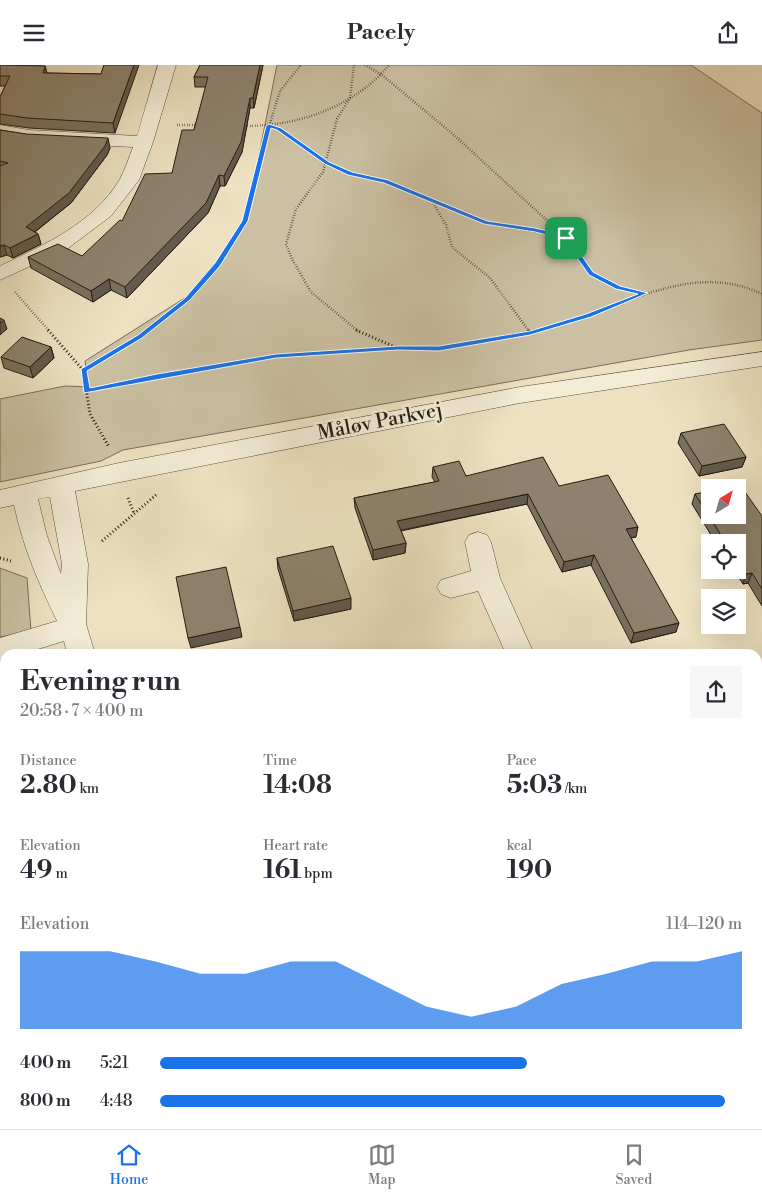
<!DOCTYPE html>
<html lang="en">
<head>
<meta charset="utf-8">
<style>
	:root { --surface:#fff; --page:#f7f7f7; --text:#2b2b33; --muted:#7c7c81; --line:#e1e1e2; --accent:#1a73e8 }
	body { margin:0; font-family:"Libre Bodoni",serif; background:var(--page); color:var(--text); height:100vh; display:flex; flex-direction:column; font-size:19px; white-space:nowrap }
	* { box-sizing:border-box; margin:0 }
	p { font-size:16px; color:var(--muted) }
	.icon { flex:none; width:28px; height:28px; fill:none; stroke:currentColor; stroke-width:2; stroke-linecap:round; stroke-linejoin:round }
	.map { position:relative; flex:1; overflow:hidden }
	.details { position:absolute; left:0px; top:584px; width:762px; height:481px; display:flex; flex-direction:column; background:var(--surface); border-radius:15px 15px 0 0; box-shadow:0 5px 20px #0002 }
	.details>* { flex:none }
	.needle { width:32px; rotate:37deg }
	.controls { position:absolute; left:701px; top:414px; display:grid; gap:10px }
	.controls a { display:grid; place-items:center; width:45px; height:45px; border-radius:0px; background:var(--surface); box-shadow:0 5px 20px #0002; font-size:25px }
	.pin { position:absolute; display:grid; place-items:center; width:42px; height:42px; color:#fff; margin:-21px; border-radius:10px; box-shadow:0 2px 8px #0006 }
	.round { display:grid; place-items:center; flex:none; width:52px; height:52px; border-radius:0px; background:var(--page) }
	.head { display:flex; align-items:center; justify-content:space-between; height:85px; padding:0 20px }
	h1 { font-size:28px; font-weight:800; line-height:38px }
	.stats { display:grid; grid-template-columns:repeat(3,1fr); gap:8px; height:85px; padding:5px 20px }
	.stats div { display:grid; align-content:center }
	.stats b { font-size:25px; font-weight:800 }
	.stats small { font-size:14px; font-weight:400 }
	.stats p { font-size:14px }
	.chart { height:140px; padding:10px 20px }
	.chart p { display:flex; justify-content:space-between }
	.chart svg { width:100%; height:90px; margin-top:5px; fill:var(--accent); opacity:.7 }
	ul { padding:0 20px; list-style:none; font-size:16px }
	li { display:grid; grid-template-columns:80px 60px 1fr; align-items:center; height:38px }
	li i { height:12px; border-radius:6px; background:var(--accent) }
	header { display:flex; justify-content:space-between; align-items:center; height:65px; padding:0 20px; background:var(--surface); font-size:22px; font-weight:800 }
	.menu { display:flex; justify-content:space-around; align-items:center; height:70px; border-top:1px solid var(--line); background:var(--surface); font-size:14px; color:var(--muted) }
	.menu a { display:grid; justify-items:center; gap:2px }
	.menu .active { color:var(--accent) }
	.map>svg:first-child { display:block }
	.green { fill:#cbc0a3; stroke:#786e5b }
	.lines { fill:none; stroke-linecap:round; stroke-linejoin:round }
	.minor-casing { stroke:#584d3e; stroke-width:1 }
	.path-far1 { stroke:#261c13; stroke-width:2.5; stroke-dasharray:0.5 2; stroke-linecap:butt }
	.path { stroke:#261c13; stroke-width:3; stroke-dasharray:1 2.5; stroke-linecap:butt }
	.minor { fill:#f3ecd7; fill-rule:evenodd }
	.wall { fill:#79705e; stroke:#261c13 }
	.shaded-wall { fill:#635b4c; stroke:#261c13 }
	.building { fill:#8d826d; stroke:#261c13 }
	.route { fill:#1a73e8; stroke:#fff; fill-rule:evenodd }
	.labels { text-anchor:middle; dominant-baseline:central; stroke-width:5; stroke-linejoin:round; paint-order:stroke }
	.street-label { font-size:20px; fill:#261c13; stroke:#f3ecd7 }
</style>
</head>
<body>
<header><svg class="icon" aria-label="menu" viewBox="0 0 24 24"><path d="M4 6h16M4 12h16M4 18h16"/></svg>Pacely<svg class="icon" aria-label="share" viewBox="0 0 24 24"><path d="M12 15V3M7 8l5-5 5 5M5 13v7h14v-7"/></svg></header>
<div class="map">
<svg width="762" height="1064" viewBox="0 0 762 1064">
	<rect width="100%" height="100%" fill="#ede1c1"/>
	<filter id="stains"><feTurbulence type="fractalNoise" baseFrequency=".004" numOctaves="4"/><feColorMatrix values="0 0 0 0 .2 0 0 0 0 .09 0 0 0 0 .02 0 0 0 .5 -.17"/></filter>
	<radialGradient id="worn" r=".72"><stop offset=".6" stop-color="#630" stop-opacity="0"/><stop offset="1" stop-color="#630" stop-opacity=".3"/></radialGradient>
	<g class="green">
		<path d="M277,0H691L762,48V275L689,285L123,385L101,396L0,417V334L65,321L89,322L85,296L191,229L223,193L246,154Z"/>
		<path d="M0,503L27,513L31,566L0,572Z"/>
	</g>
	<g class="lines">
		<defs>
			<g id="minor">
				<path d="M158,0H176L153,77L139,115L111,151L67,184L0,215V201C44,180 94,158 120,114C125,105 129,92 133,82L29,77L0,72V60L29,65L137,71Z"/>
				<path d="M762,287V301L520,338L75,426L88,499L86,559L95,589H67L64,576L22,589H5V594L0,595V573L57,556C38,517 23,482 14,440L0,443V425L119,398L520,322ZM50,432L62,499L61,509L47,471L38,434Z"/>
				<path d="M478,467L487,470L491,477L500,513L534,589H506L478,526L451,533L441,529L437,522L441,515L471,506L465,477L469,470Z"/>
				<path d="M758,991L762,992V1033L758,1032Z"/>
				<path d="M219,1060H257L259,1064H221Z"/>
			</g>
		</defs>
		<use href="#minor" class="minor-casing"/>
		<g class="path-far1">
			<path d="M354,0L350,33L337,54L323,107L296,144L286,179L292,194L311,227L358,266"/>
			<path d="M365,0L382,10L454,70L566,173L591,208L618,222L644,228"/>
			<path d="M177,60H199"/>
			<path d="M245,61C299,61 354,42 389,0"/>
			<path d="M269,61L279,64L327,98L350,109L386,117L486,158L564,172"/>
			<path d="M432,136L446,160L452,182L490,213L529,266"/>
			<path d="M15,227L49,266"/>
			<path d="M147,266L188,234L217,199L245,156L269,61L280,26L301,0"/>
			<path d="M535,266C558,259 581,252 604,244C657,225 707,203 762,229"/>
		</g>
		<g class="path">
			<path d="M48,265L83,305L90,349L109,382"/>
			<path d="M356,265L395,282"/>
			<path d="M528,265L530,268"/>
			<path d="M83,305L149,265"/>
			<path d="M87,326L157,311L276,291L398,283L439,284L539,265"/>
			<path d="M128,433L134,448"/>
			<path d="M102,476L156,430"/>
			<path d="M0,493L11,496"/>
		</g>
		<use href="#minor" class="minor"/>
	</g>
	<g class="wall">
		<path d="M0,0L45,1L47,8L101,9L104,0L115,68L29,63L0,59V32L5,21H0Z"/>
		<path d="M200,0H263L254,43H250L242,87L225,121H220L208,148L127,233L111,225L93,237L31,203L28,192L82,191L122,156L172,108L194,65L206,22H195L194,12Z"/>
		<path d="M0,65L110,83L107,90L71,138L35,167L38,169L41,179L13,193L7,190L0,192Z"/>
		<path d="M51,282L54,293L33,313L4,303L1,292Z"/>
		<path d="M681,368L746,392L742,402L699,411L678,378Z"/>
		<path d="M433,402L466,411L559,421L636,472L631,473L676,567L631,578L591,500L562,507L527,439L401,466L406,478L405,488L373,495L355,443L354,433L435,417L432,412Z"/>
		<path d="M695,429L762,451V541L748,518L743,519L734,505H738V478H716L692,439Z"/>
		<path d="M277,493L351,544L294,556L278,504Z"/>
		<path d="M607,1060H708L703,1064H605Z"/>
	</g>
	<g class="shaded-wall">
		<path d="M134,0H139L115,68L113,58Z"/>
		<path d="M260,0H263L254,43L253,33Z"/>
		<path d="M45,1L48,11L43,8Z"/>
		<path d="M250,33V43L242,87L225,121L224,111Z"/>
		<path d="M108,73L110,83L107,90L71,138L28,172L26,162Z"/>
		<path d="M219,110L220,121L208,148L127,233L125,222Z"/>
		<path d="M38,169L41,179L13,193L10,183Z"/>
		<path d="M4,180L7,190L0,192V181Z"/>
		<path d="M109,214L111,225L93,237L91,226Z"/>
		<path d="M4,255L7,264L0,270V258Z"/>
		<path d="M51,282L54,293L33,313L30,302Z"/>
		<path d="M746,392L742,402L699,411L702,401Z"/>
		<path d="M528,429L527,439L397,466V456Z"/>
		<path d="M638,462L636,472L624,474L626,464Z"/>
		<path d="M406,478L405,488L373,495V485Z"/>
		<path d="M594,490L591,500L562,507L564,497Z"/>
		<path d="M752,508L748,518L743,519L746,509Z"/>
		<path d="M351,533V544L294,556L293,546Z"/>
		<path d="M679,558L676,567L631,578L634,568Z"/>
		<path d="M240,562L242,572L191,583L188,573Z"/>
		<path d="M0,612L5,638V664L0,638Z"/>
		<path d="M762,796V802L758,804V798Z"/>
		<path d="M122,1060H127L128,1064H123Z"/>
		<path d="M705,1060H708L703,1064H700Z"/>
	</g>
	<g class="building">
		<path d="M0,0L45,1L43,8L101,9L104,0H134L113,58L27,53L0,49V32L10,11H0Z"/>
		<path d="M200,0H260L253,33H250L241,77L224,111L219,110L206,138L125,222L109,214L91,226L28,192L58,179L82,191L120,155L122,156L145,109L172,108L182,65H194L208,12H194Z"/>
		<path d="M0,65L26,69L108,73L105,81L69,128L26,162L38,169L10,183L4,180L0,181V101L8,98L0,96Z"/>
		<path d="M0,253L4,255L0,258Z"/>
		<path d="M22,272L51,282L30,302L1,292Z"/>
		<path d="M724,359L746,392L702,401L681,368Z"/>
		<path d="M543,392L559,421L608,410L638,462L626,464L679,558L634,568L594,490L564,497L528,429L397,456L406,478L373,485L354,433L439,416L433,402L459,396L466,411Z"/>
		<path d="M740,420L762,451V524L752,508L746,509L738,495V478H726L695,429L710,426V450H738V422H729Z"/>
		<path d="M333,481L351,533L293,546L277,493Z"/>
		<path d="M226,502L240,562L188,573L176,512Z"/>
		<path d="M0,638L5,664V1060H122L123,1064H0Z"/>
		<path d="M762,728V796L758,798V730Z"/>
		<path d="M608,1060H705L700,1064H611Z"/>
	</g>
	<path class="route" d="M269,59L281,63L329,97L352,107L388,115L487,156L535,163L568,171L593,207L620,221L648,228L591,252L530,270L439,286L398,285L276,293L84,328L81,304L138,270L185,233L215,198L242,156L266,61ZM271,63L277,65L325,99L348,110L384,118L484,159L535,167L564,174L589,210L616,224L638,229L586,249L530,266L439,281H398L276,289L157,309L90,323L87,306L142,273L190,235L220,201L248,156Z"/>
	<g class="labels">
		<g class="street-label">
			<text transform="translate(380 357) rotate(-11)">Måløv Parkvej</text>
		</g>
	</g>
	<rect width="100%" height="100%" filter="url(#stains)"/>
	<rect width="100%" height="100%" fill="url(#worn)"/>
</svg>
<div class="controls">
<a><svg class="needle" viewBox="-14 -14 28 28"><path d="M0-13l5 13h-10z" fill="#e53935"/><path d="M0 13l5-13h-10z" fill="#7c7c81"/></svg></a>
<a><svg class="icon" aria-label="locate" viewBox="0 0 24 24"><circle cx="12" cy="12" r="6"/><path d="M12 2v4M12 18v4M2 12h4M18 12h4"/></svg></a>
<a><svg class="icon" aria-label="layers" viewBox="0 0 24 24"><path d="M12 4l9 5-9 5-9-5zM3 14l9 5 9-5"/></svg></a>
</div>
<div class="pin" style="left:566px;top:173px;background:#1e9e55"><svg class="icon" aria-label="arrive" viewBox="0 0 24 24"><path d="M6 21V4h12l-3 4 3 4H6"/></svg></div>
<section class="details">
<div class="head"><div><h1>Evening run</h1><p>20:58 · 7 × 400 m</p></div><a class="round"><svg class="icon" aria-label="share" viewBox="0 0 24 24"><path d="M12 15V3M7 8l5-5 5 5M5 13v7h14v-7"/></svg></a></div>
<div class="stats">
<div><p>Distance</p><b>2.80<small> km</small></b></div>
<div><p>Time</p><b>14:08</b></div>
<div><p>Pace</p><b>5:03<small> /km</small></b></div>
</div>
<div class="stats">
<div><p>Elevation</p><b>49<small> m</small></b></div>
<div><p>Heart rate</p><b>161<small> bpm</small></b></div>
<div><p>kcal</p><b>190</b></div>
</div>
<div class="chart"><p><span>Elevation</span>114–120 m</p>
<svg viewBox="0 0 160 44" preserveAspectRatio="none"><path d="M0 44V6L10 6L20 6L30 11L40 17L50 17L60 11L70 11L80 22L90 33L100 38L110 33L120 22L130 17L140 11L150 11L160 6V44z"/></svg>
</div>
<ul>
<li><b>400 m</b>5:21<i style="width:63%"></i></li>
<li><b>800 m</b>4:48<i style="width:97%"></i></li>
</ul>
</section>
</div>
<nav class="menu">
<a class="active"><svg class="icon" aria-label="home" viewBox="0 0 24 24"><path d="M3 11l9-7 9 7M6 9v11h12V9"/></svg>Home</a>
<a><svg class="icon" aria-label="map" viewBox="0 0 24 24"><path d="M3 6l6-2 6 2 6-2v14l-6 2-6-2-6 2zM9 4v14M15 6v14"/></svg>Map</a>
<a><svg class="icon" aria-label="saved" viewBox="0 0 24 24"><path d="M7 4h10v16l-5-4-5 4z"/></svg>Saved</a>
</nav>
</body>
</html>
